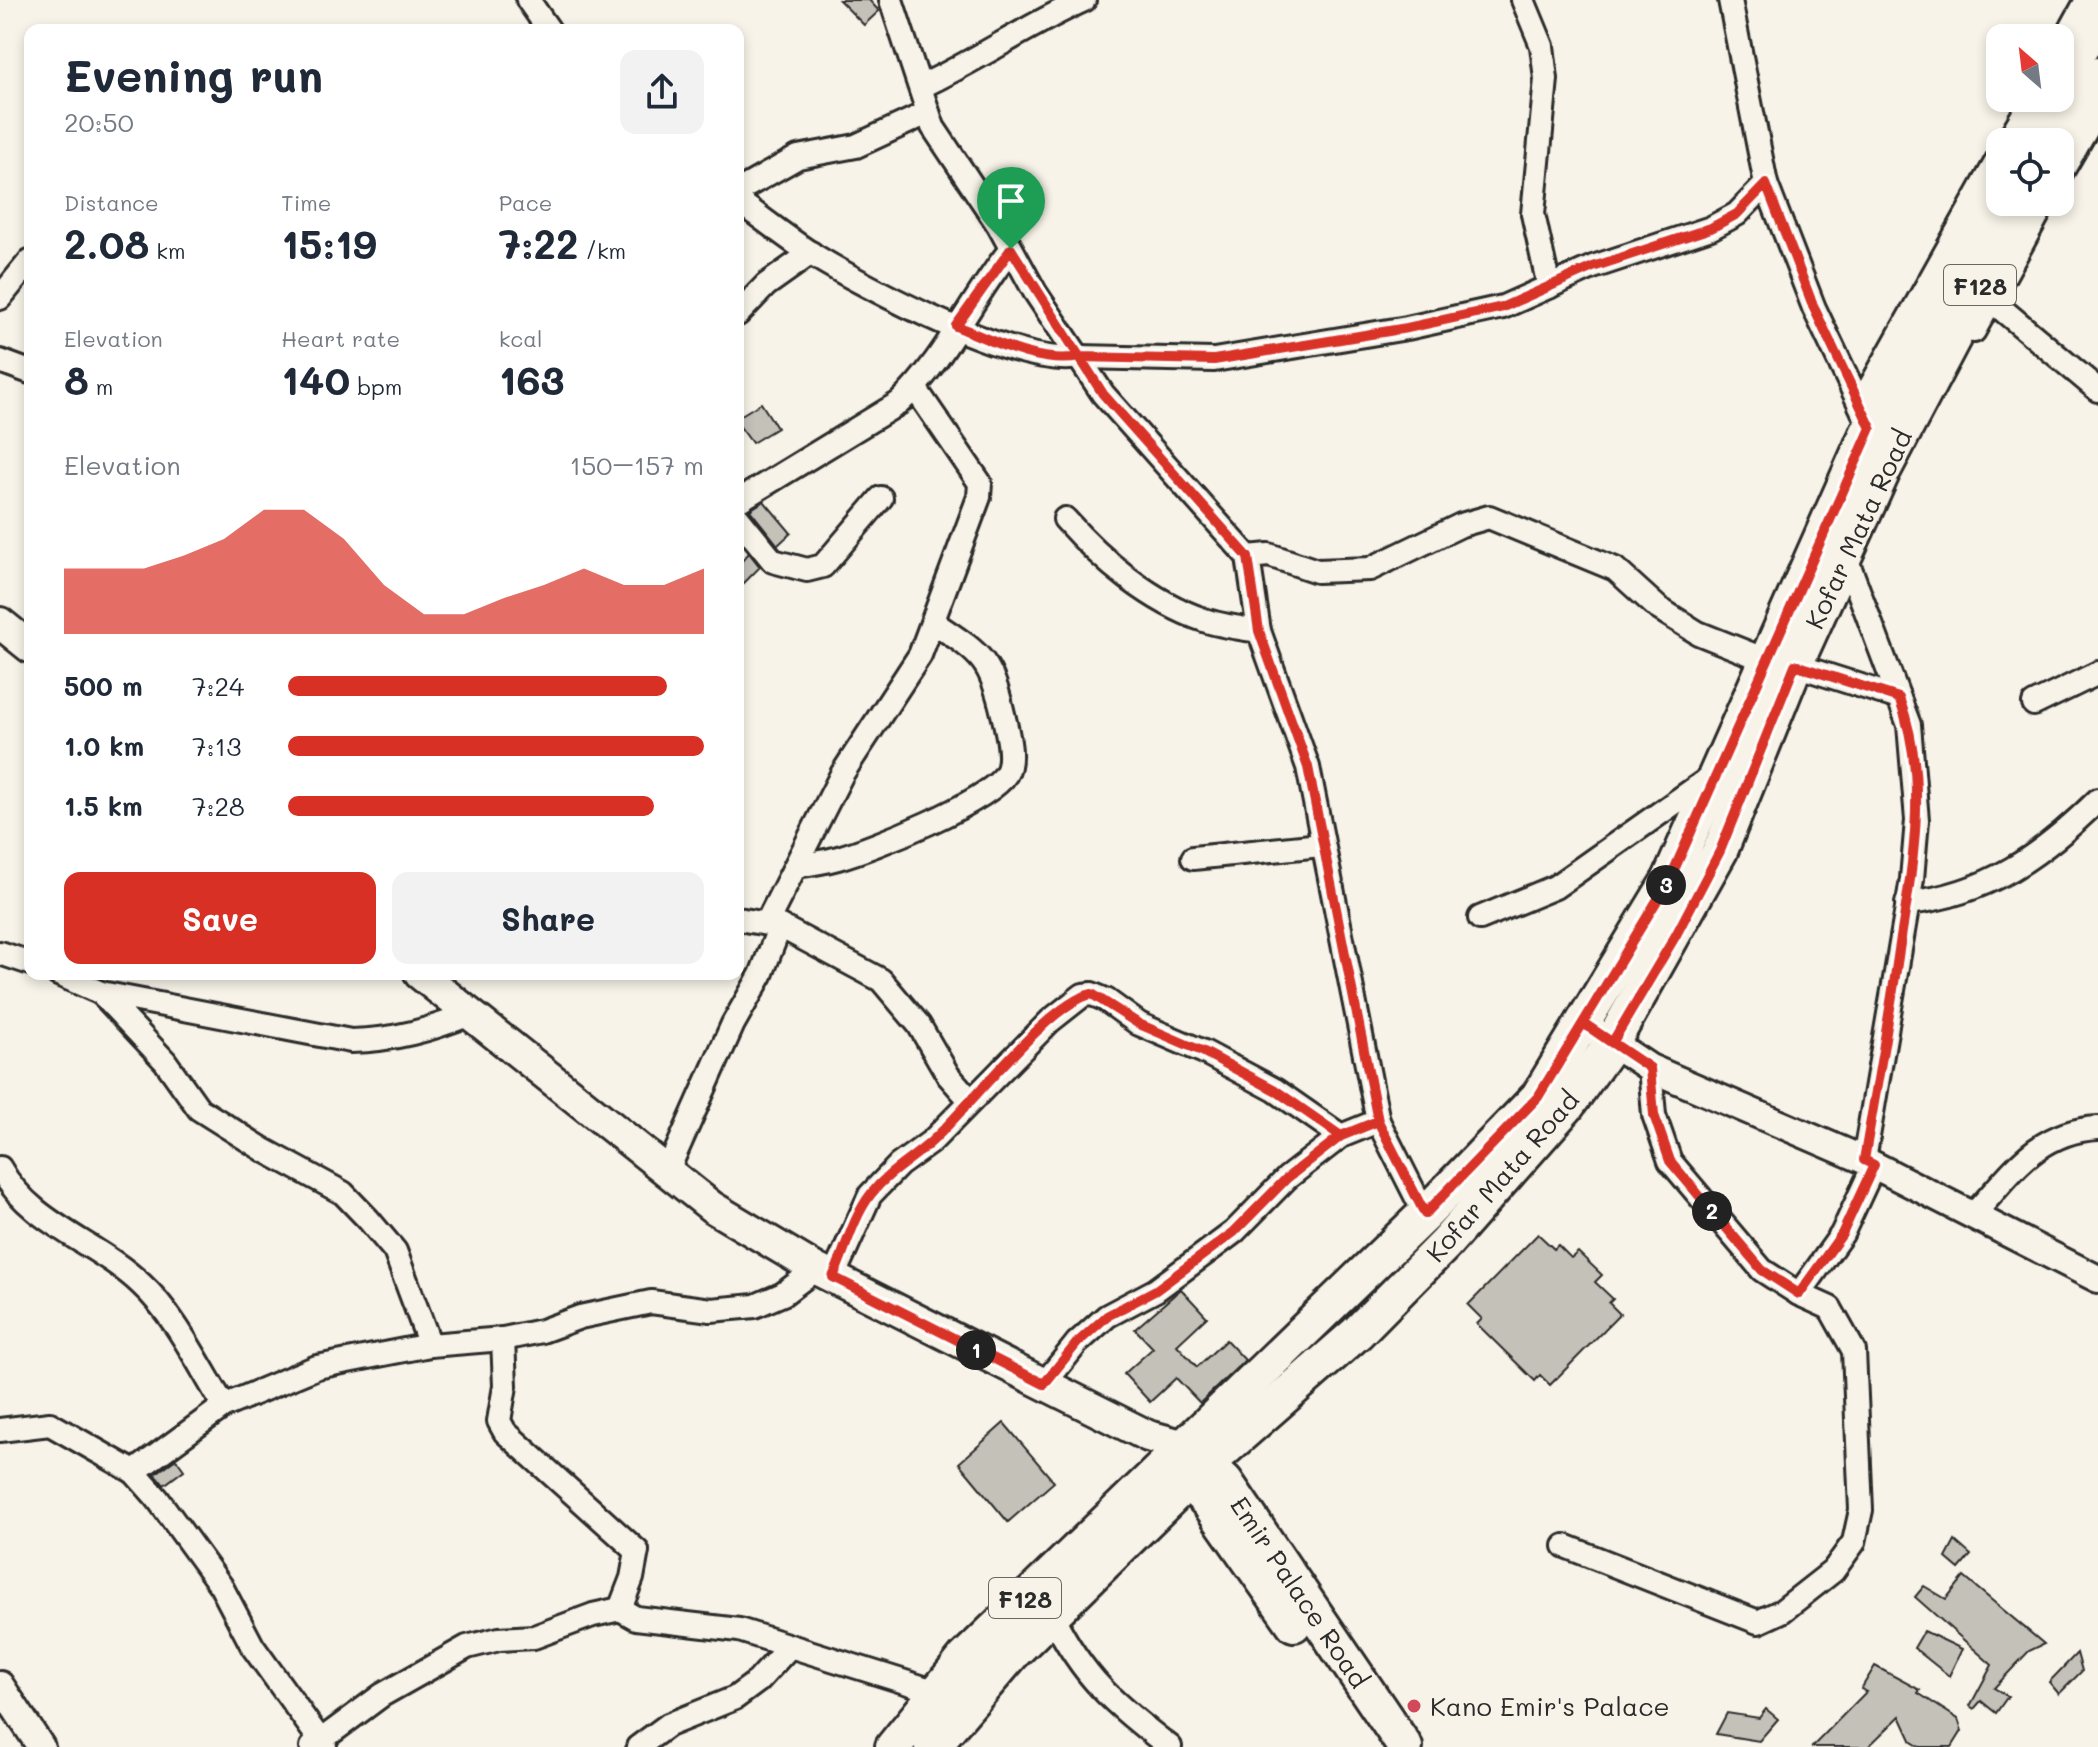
<!DOCTYPE html>
<html lang="en">
<head>
<meta charset="utf-8">
<style>
	:root { --surface:#fff; --page:#f2f2f3; --text:#1f2937; --muted:#747a83; --accent:#d93025 }
	body { margin:0; font-family:Mali,sans-serif; background:var(--page); color:var(--text); height:100vh; display:flex; flex-direction:column; font-size:30px; white-space:nowrap }
	* { box-sizing:border-box; margin:0 }
	p { font-size:26px; color:var(--muted) }
	.icon { flex:none; width:44px; height:44px; fill:none; stroke:currentColor; stroke-width:2; stroke-linecap:round; stroke-linejoin:round }
	.map { position:relative; flex:1; overflow:hidden }
	.panel { position:absolute; left:24px; top:24px; width:720px; height:956px; display:flex; flex-direction:column; background:var(--surface); border-radius:16px; box-shadow:0 4px 12px #0003 }
	.panel>* { flex:none }
	.needle { width:52px; rotate:332deg }
	.tools { position:absolute; left:1986px; top:24px; display:grid; gap:16px }
	.tools a { display:grid; place-items:center; width:88px; height:88px; border-radius:16px; background:var(--surface); box-shadow:0 4px 12px #0003; font-size:40px }
	.pin { position:absolute; display:grid; place-items:center; width:68px; height:68px; color:#fff; margin:-82px -34px; border-radius:50% 50% 50% 0; rotate:-45deg; box-shadow:0 0 8px #0007 }
	.pin .icon { rotate:45deg }
	.km { position:absolute; width:40px; height:40px; margin:-20px; border-radius:50%; background:#222; color:#fff; font-size:22px; line-height:40px; text-align:center }
	.round { display:grid; place-items:center; flex:none; width:84px; height:84px; border-radius:16px; background:var(--page) }
	.headline { display:flex; align-items:center; justify-content:space-between; height:136px; padding:0 40px }
	h1 { font-size:44px; font-weight:700; line-height:60px }
	.figures { display:grid; grid-template-columns:repeat(3,1fr); gap:12px; height:136px; padding:8px 40px }
	.figures div { display:grid; align-content:center }
	.figures b { font-size:40px; font-weight:700 }
	.figures small { font-size:22px; font-weight:400 }
	.figures p { font-size:22px }
	.chart { height:224px; padding:16px 40px }
	.chart p { display:flex; justify-content:space-between }
	.chart svg { width:100%; height:144px; margin-top:8px; fill:var(--accent); opacity:.7 }
	.button { display:flex; gap:16px; margin-top:auto; padding:16px 40px }
	.button a { flex:1; height:92px; border-radius:16px; background:var(--accent); color:#fff; font-size:32px; font-weight:700; line-height:92px; text-align:center }
	.button a+a { background:var(--page); color:var(--text) }
	ul { padding:0 40px; list-style:none; font-size:26px }
	li { display:grid; grid-template-columns:128px 96px 1fr; align-items:center; height:60px }
	li i { height:20px; border-radius:10px; background:var(--accent) }
	.map>svg:first-child { display:block }
	.building { fill:#c4c1b9; stroke:#2b2b2b; stroke-width:2 }
	.lines { fill:none; stroke-linecap:round; stroke-linejoin:round }
	.minor-casing { stroke:#2b2b2b; stroke-width:28 }
	.tertiary-casing { stroke:#2b2b2b; stroke-width:32 }
	.secondary-casing { stroke:#2b2b2b; stroke-width:36 }
	.primary-casing { stroke:#2b2b2b; stroke-width:40 }
	.minor { stroke:#f7f3e8; stroke-width:22 }
	.tertiary { stroke:#f7f3e8; stroke-width:26 }
	.secondary { stroke:#f7f3e8; stroke-width:30 }
	.primary { stroke:#f7f3e8; stroke-width:34 }
	.route-casing { stroke:#fff; stroke-width:16 }
	.route { stroke:#d93025; stroke-width:10 }
	.poi-dot { fill:#d1495b; stroke:#f7f3e8; stroke-width:3 }
	.labels { text-anchor:middle; dominant-baseline:central; stroke-width:6; stroke-linejoin:round; paint-order:stroke }
	.shield { fill:#f7f3e8; stroke:#686764; stroke-width:2 }
	.shield-label { font-size:24px; font-weight:bold; fill:#2b2b2b }
	.street-label { font-size:26px; fill:#2b2b2b; stroke:#f7f3e8 }
	.poi-label { font-size:26px; fill:#2b2b2b; stroke:#f7f3e8; text-anchor:start }
</style>
</head>
<body>
<div class="map">
<svg width="2098" height="1747" viewBox="0 0 2098 1747">
	<rect width="100%" height="100%" fill="#f7f3e8"/>
	<filter id="ink" filterUnits="userSpaceOnUse"><feTurbulence type="fractalNoise" baseFrequency=".0125" numOctaves="2"/><feDisplacementMap in="SourceGraphic" scale="16" xChannelSelector="R" yChannelSelector="G"/><feConvolveMatrix kernelMatrix="1 2 1 2 8 2 1 2 1" color-interpolation-filters="sRGB"/></filter>
	<g filter="url(#ink)">
		<g class="building">
			<path d="M839,0H869L879,11L864,25Z"/>
			<path d="M761,403L777,428L752,443L738,424V417Z"/>
			<path d="M764,501L791,533L778,545L750,510Z"/>
			<path d="M749,553L760,567L738,589V565Z"/>
			<path d="M1538,1234L1554,1249L1558,1245L1571,1258L1578,1252L1602,1275L1595,1282L1613,1299L1609,1303L1620,1314L1550,1385L1540,1375L1535,1381L1477,1324L1482,1319L1468,1305Z"/>
			<path d="M1181,1289L1207,1317L1177,1345L1197,1367L1226,1340L1245,1360L1200,1403L1176,1378L1150,1402L1124,1374L1153,1348L1135,1329Z"/>
			<path d="M1004,1423L1054,1482L1008,1522L959,1463Z"/>
			<path d="M176,1459L184,1470L164,1485L155,1474Z"/>
			<path d="M1955,1541L1971,1555L1959,1569L1946,1558Z"/>
			<path d="M1964,1577L2044,1644L2029,1651L1994,1688L2008,1696L1996,1713L1981,1701L1974,1709L1970,1706L1992,1665L1915,1597L1924,1586L1946,1599Z"/>
			<path d="M1924,1631L1962,1649L1949,1676L1914,1648Z"/>
			<path d="M2077,1653L2082,1671L2059,1694L2049,1682Z"/>
			<path d="M1875,1666L1920,1690L1918,1693L1958,1719L1962,1731L1952,1747H1920L1912,1742L1900,1716L1868,1747H1812L1866,1692L1861,1689Z"/>
			<path d="M1766,1709L1778,1719L1759,1741L1716,1734L1727,1713L1759,1718Z"/>
		</g>
		<g class="lines">
			<defs>
				<g id="minor">
					<path d="M528,0L549,30"/>
					<path d="M891,0L933,127L999,226L1035,292L1103,394L1248,557L1259,631L1308,767L1378,1121L1425,1214"/>
					<path d="M1523,0L1542,46L1546,79L1533,214L1549,287"/>
					<path d="M1730,0L1766,184L1814,308L1860,405"/>
					<path d="M2060,49L2087,0"/>
					<path d="M922,86C978,60 1028,25 1084,0"/>
					<path d="M2007,142L2033,98"/>
					<path d="M2060,175L2098,110"/>
					<path d="M738,191L798,157L856,146L927,113"/>
					<path d="M738,201C763,219 787,238 813,255C867,288 1019,369 1080,357L1214,360L1407,328L1503,307L1593,267L1711,228L1737,214L1766,184"/>
					<path d="M0,298L30,261"/>
					<path d="M1992,301L2098,390"/>
					<path d="M738,314L766,285L811,253"/>
					<path d="M1974,331L2045,202"/>
					<path d="M0,361L30,372"/>
					<path d="M1863,412L1860,405L2000,155"/>
					<path d="M738,501L899,403C945,360 971,299 1011,249"/>
					<path d="M738,518L773,561L807,570L823,566L881,498"/>
					<path d="M1065,519C1102,561 1151,602 1204,620C1221,626 1241,628 1259,631"/>
					<path d="M1845,555L1909,725L1917,820L1912,879L1864,1160"/>
					<path d="M1248,557L1269,555L1317,571L1370,569L1461,525L1489,517L1615,569L1658,608L1698,633L1768,661"/>
					<path d="M1795,665L1899,698"/>
					<path d="M2034,704L2098,673"/>
					<path d="M1193,858L1321,845"/>
					<path d="M796,866C810,864 824,862 838,858C871,849 989,802 1006,774C1015,759 1007,731 1003,714C990,657 980,654 933,622"/>
					<path d="M1907,903C1987,895 2042,855 2098,800"/>
					<path d="M1480,918L1555,887L1714,775"/>
					<path d="M738,919L780,926L881,980L919,1025L948,1075L970,1100"/>
					<path d="M767,922L842,774L920,655L979,497L980,483L915,388"/>
					<path d="M0,953L30,963"/>
					<path d="M58,974L101,993L351,1041C394,1040 430,1030 470,1014"/>
					<path d="M101,993L165,1061L199,1109L264,1150L343,1193L368,1219L395,1251L430,1345"/>
					<path d="M1650,1068L1654,1115L1670,1161L1762,1270L1799,1294L1842,1234L1874,1165"/>
					<path d="M0,1168C30,1224 97,1242 141,1284C176,1316 199,1366 224,1406"/>
					<path d="M667,1172L733,1024L761,975L780,926"/>
					<path d="M1973,1215C2011,1174 2037,1131 2098,1128"/>
					<path d="M833,1277L870,1195L899,1165L932,1141L1050,1021L1083,995L1092,994L1106,1000L1139,1024L1204,1052L1275,1090L1341,1136"/>
					<path d="M503,1339L505,1386L499,1421L505,1432L637,1551L632,1578L620,1609"/>
					<path d="M1044,1384L1077,1343L1107,1316L1156,1290L1234,1232L1287,1178L1341,1136L1378,1121"/>
					<path d="M0,1430L50,1424L134,1472L224,1406L317,1367L430,1345L503,1339L542,1331L580,1317L651,1302L711,1310L755,1306L783,1294L816,1269"/>
					<path d="M134,1472L157,1498L221,1586L253,1647L325,1747"/>
					<path d="M1565,1546L1758,1622L1782,1611L1833,1571L1854,1542L1861,1510L1854,1351L1830,1308L1799,1294"/>
					<path d="M1052,1615C1083,1678 1115,1705 1170,1747"/>
					<path d="M312,1747L382,1695L467,1647L499,1639L534,1637L593,1615L620,1609L636,1618L739,1630L937,1692"/>
					<path d="M638,1747L668,1725L735,1698L758,1681L789,1647"/>
				</g>
				<g id="tertiary">
					<path d="M1596,1032L1650,1068L1864,1160L2098,1279"/>
					<path d="M0,1685L41,1747"/>
				</g>
				<g id="secondary">
					<path d="M0,623L30,647"/>
					<path d="M420,974L712,1207L816,1269L1044,1384L1148,1436L1185,1446"/>
				</g>
				<g id="primary">
					<path d="M2060,85L2098,18"/>
					<path d="M2028,142L2053,98"/>
					<path d="M2059,142L2098,75"/>
					<path d="M1191,1450L1225,1481L1405,1747"/>
					<path d="M1174,1466L1209,1503L1294,1624"/>
					<path d="M893,1747L965,1658L1425,1214L1538,1097L1670,879L1867,434L2000,191"/>
					<path d="M932,1747L1012,1654L1138,1530L1187,1482L1357,1333L1445,1244L1567,1106L1612,1043L1720,851L1795,665L1883,471L2025,202"/>
				</g>
			</defs>
			<use href="#minor" class="minor-casing"/>
			<use href="#tertiary" class="tertiary-casing"/>
			<use href="#secondary" class="secondary-casing"/>
			<use href="#primary" class="primary-casing"/>
			<use href="#minor" class="minor"/>
			<use href="#tertiary" class="tertiary"/>
			<use href="#secondary" class="secondary"/>
			<use href="#primary" class="primary"/>
		</g>
	</g>
	<g class="lines" filter="url(#ink)">
		<defs>
			<path id="route" d="M1011,249L1103,394L1248,557L1259,631L1308,767L1378,1121L1341,1136L1287,1178L1234,1232L1156,1290L1107,1316L1077,1343L1044,1384L833,1277C845,1251 853,1217 871,1194C888,1172 911,1160 931,1142C967,1110 1049,1002 1092,994L1139,1024L1204,1052L1275,1090L1341,1136L1378,1121L1425,1214L1538,1097L1583,1023L1650,1068L1654,1115L1670,1161L1762,1270L1799,1294L1842,1234L1874,1165L1864,1160C1876,1090 1889,1020 1899,950C1912,868 1930,778 1899,698L1795,665L1720,851L1676,935L1612,1043L1583,1023L1670,879L1871,428L1814,308L1766,184L1737,214L1711,228L1593,267L1503,307L1407,328L1214,360L1080,357C1039,365 993,341 956,326L1011,249"/>
		</defs>
		<use href="#route" class="route-casing"/>
		<use href="#route" class="route"/>
	</g>
	<circle class="poi-dot" cx="1414" cy="1706" r="8"/>
	<g class="labels">
		<g class="shield">
			<rect x="1944" y="265" width="72" height="40" rx="6"/>
			<rect x="989" y="1578" width="72" height="40" rx="6"/>
		</g>
		<g class="shield-label">
			<text x="1980" y="285">F128</text>
			<text x="1025" y="1598">F128</text>
		</g>
		<g class="street-label">
			<text transform="translate(1858 529) rotate(-65)">Kofar Mata Road</text>
			<text transform="translate(1502 1176) rotate(-49)">Kofar Mata Road</text>
			<text transform="translate(1300 1592) rotate(56)">Emir Palace Road</text>
		</g>
		<g class="poi-label">
			<text x="1430" y="1706">Kano Emir's Palace</text>
		</g>
	</g>
</svg>
<div class="tools">
<a><svg class="needle" viewBox="-14 -14 28 28"><path d="M0-13l5 13h-10z" fill="#e53935"/><path d="M0 13l5-13h-10z" fill="#747a83"/></svg></a>
<a><svg class="icon" aria-label="locate" viewBox="0 0 24 24"><circle cx="12" cy="12" r="6"/><path d="M12 2v4M12 18v4M2 12h4M18 12h4"/></svg></a>
</div>
<div class="pin" style="left:1011px;top:249px;background:#1e9e55"><svg class="icon" aria-label="arrive" viewBox="0 0 24 24"><path d="M6 21V4h12l-3 4 3 4H6"/></svg></div>
<b class="km" style="left:976px;top:1350px">1</b>
<b class="km" style="left:1712px;top:1211px">2</b>
<b class="km" style="left:1666px;top:885px">3</b>
<section class="panel">
<div class="headline"><div><h1>Evening run</h1><p>20:50</p></div><a class="round"><svg class="icon" aria-label="share" viewBox="0 0 24 24"><path d="M12 15V3M7 8l5-5 5 5M5 13v7h14v-7"/></svg></a></div>
<div class="figures">
<div><p>Distance</p><b>2.08<small> km</small></b></div>
<div><p>Time</p><b>15:19</b></div>
<div><p>Pace</p><b>7:22<small> /km</small></b></div>
</div>
<div class="figures">
<div><p>Elevation</p><b>8<small> m</small></b></div>
<div><p>Heart rate</p><b>140<small> bpm</small></b></div>
<div><p>kcal</p><b>163</b></div>
</div>
<div class="chart"><p><span>Elevation</span>150–157 m</p>
<svg viewBox="0 0 160 44" preserveAspectRatio="none"><path d="M0 44V24L10 24L20 24L30 20L40 15L50 6L60 6L70 15L80 29L90 38L100 38L110 33L120 29L130 24L140 29L150 29L160 24V44z"/></svg>
</div>
<ul>
<li><b>500 m</b>7:24<i style="width:91%"></i></li>
<li><b>1.0 km</b>7:13<i style="width:100%"></i></li>
<li><b>1.5 km</b>7:28<i style="width:88%"></i></li>
</ul>
<div class="button"><a>Save</a><a>Share</a></div>
</section>
</div>
</body>
</html>
